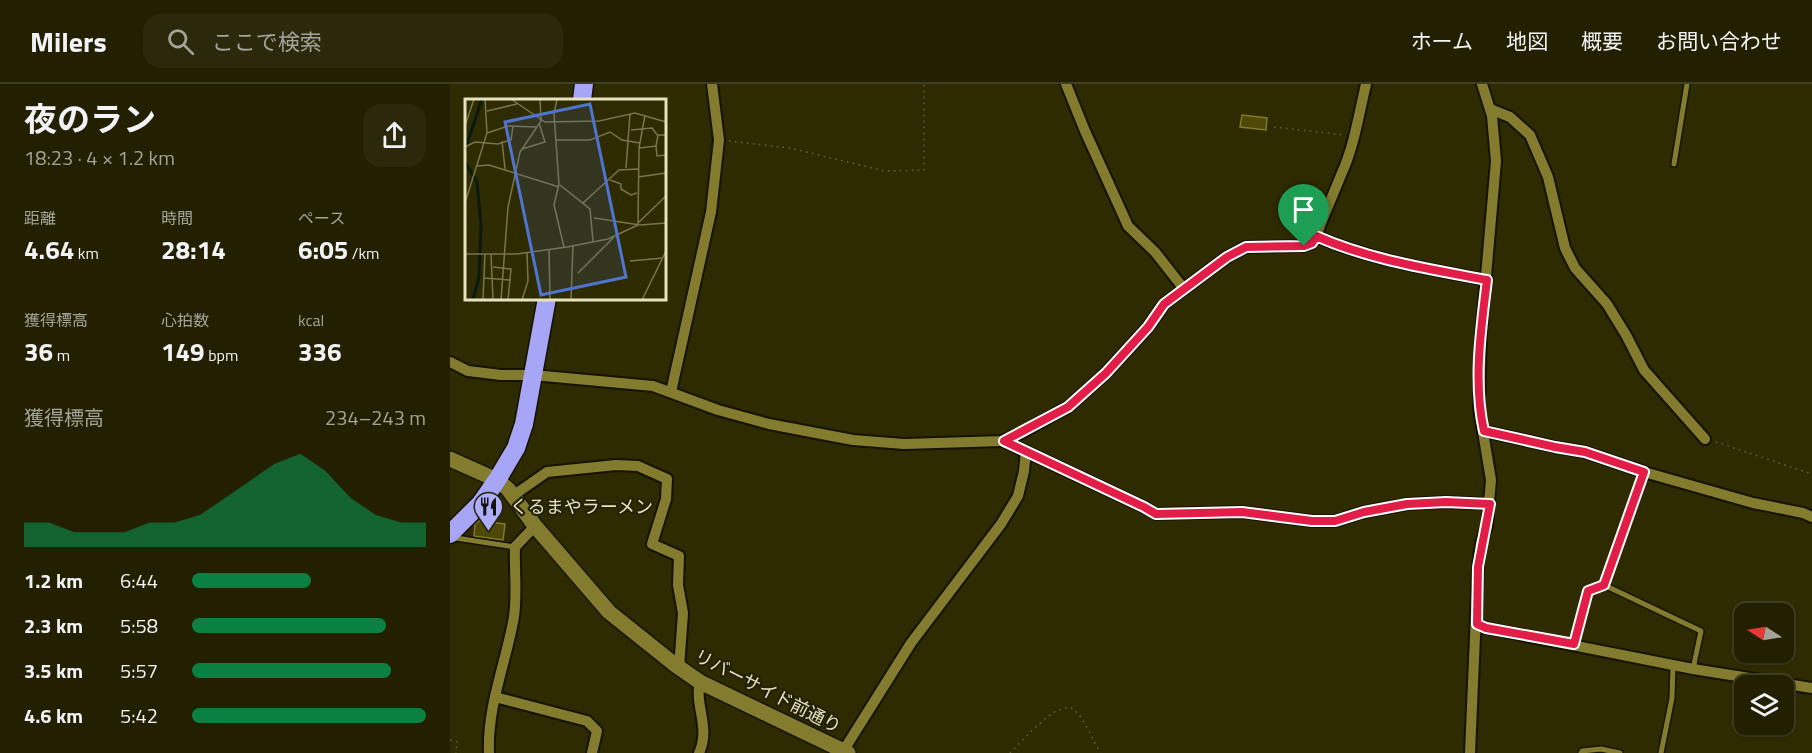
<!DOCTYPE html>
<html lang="ja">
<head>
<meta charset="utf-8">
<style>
	:root { --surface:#232001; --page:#2b280b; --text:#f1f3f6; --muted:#a3a399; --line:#403e23; --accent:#0b8043 }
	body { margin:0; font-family:"Titillium Web","Noto Sans JP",sans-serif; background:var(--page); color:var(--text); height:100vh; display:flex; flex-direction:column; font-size:22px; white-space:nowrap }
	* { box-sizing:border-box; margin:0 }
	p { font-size:20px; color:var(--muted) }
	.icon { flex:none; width:33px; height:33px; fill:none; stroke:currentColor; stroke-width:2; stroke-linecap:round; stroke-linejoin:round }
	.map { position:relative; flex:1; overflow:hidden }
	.sheet { display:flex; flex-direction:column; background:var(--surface); width:450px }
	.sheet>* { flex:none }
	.needle { width:39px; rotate:282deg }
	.controls { position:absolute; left:1284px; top:519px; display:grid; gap:12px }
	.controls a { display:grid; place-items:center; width:60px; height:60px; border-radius:12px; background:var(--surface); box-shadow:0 2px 4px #0004,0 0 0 2px var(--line); font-size:30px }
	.pin { position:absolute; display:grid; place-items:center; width:51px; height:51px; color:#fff; margin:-62px -26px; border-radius:50% 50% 50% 0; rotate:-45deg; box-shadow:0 0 6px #0007 }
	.pin .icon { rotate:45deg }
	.round { display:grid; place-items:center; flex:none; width:63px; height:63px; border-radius:18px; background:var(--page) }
	.headline { display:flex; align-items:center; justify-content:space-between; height:102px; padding:0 24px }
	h1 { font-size:33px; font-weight:700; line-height:45px }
	.stats { display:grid; grid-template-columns:repeat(3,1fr); gap:9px; height:102px; padding:6px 24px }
	.stats div { display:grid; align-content:center }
	.stats b { font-size:26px; font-weight:700 }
	.stats small { font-size:16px; font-weight:400 }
	.stats p { font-size:16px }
	.chart { height:168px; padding:12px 24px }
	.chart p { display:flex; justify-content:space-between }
	.chart svg { width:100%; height:108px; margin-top:6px; fill:var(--accent); opacity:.7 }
	ul { padding:0 24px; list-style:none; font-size:20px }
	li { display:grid; grid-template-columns:96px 72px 1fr; align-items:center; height:45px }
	li i { height:15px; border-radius:8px; background:var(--accent) }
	header { display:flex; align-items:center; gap:36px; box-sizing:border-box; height:84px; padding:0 30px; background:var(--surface); border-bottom:2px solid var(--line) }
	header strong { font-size:28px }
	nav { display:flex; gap:33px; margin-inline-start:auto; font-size:21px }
	.search { width:420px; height:54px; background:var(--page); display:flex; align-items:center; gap:15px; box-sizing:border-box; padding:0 21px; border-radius:18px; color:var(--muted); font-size:22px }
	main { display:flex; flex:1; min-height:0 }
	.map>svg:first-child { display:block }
	.building { fill:#4e4809; stroke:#81792c; stroke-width:1.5 }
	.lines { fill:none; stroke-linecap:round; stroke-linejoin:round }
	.lane-casing { stroke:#151300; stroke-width:8 }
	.street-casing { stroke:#151300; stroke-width:14 }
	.secondary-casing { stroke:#151300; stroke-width:18 }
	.highway-casing { stroke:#151300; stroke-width:21 }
	.path { stroke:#66633a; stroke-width:1.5; stroke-dasharray:1.5 4.5; stroke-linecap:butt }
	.lane { stroke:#837c2f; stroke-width:5 }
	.street { stroke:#837c2f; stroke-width:10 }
	.secondary { stroke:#837c2f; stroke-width:15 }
	.highway { stroke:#a6a5f6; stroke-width:18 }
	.route-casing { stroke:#fff; stroke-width:12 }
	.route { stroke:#e11d48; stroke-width:8 }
	.labels { text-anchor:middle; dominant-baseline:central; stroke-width:4.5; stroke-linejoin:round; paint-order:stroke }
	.poi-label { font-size:18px; fill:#e5e2bd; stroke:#232109; text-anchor:start }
	.street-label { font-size:18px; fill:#e5e2bd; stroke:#232109 }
	.inset-river { fill:none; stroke:#091a13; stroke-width:3 }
	.inset-road { fill:none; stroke:#78744c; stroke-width:1.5 }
	.view { fill:#4f73d1; fill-opacity:0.15; stroke:#4f73d1; stroke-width:3 }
	.inset-edge { fill:none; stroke:#e5e2bd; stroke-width:3 }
</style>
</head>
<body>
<header>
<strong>Milers</strong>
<div class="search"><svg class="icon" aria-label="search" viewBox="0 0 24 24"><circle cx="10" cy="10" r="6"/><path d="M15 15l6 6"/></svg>ここで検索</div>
<nav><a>ホーム</a><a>地図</a><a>概要</a><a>お問い合わせ</a></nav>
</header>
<main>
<section class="sheet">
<div class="headline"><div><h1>夜のラン</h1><p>18:23 · 4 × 1.2 km</p></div><a class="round"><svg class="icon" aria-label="share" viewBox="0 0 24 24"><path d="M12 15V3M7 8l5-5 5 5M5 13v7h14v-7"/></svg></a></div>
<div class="stats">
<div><p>距離</p><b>4.64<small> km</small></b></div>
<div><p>時間</p><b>28:14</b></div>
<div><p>ペース</p><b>6:05<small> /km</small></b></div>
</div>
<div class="stats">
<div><p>獲得標高</p><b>36<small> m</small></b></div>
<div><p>心拍数</p><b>149<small> bpm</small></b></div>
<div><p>kcal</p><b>336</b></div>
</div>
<div class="chart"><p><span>獲得標高</span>234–243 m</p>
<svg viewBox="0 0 160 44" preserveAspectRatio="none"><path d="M0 44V34L10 34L20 38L30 38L40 38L50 34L60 34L70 31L80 24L90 17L100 10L110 6L120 13L130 24L140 31L150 34L160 34V44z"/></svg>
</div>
<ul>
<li><b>1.2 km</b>6:44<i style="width:51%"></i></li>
<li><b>2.3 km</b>5:58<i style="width:83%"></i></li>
<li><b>3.5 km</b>5:57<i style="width:85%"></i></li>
<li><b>4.6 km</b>5:42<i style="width:100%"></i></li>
</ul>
</section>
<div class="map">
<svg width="1362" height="669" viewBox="0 0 1362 669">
	<rect width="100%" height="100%" fill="#2f2b01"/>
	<g class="building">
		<path d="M792,31L817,34L816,46L790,43Z"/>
		<path d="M29,437L55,440L53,456L24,452L25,440Z"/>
	</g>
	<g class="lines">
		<defs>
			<g id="lane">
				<path d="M1224,80L1237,0"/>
				<path d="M3,450L6,454L65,463"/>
				<path d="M1154,501L1251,547L1243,585"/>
				<path d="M1124,560L1138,507L1154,501L1194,388"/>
				<path d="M1131,669L1132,667L1151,665L1170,669"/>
				<path d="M1211,669L1222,614L1223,582"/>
			</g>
			<g id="street">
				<path d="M616,0L635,47L678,142L705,168L734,205"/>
				<path d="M1040,25L1060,33L1080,51L1098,93L1115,164L1125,184L1157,220L1176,251L1194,286L1255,355"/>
				<path d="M866,152C920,176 979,185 1037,196"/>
				<path d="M0,278L18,287L51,291H83L203,302L268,326L319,340L403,356L454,360L553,357L571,349L618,323L656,289L698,243L714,220L777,173L796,163L853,162L862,159L866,152C874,131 883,111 891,91C904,63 909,30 916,0"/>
				<path d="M221,308L261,128L269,56L262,0"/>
				<path d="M1034,347L1105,363L1135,368L1194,388L1303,419L1353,429L1362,433"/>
				<path d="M553,357L694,423L706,430L792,428L862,437H885L914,428L957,420L996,418L1039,420"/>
				<path d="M64,411L97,388L166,381L188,382L217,395L216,415L202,460L229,472L228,501L233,529L229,584"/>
				<path d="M1027,540L1036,544L1243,585L1362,604"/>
				<path d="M45,613L137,637L147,647L142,669"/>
				<path d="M39,669C37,624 55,581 63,538C68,517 64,486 65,463L85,442"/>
				<path d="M249,669C261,643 244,622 250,598"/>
				<path d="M392,669L461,559L551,440L568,412L574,387L576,367"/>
				<path d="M1020,669L1028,483L1031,459L1037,442L1041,396L1029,324L1031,250L1046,77L1042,32L1032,0"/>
			</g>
			<path id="secondary" d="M0,375L47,396L58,405L85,442L159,528L224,580L250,598L398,669"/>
			<g id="highway">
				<path d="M132,16L134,0"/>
				<path d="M0,450L31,419L47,396L66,364L74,340L97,214"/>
			</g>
		</defs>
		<use href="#lane" class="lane-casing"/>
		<use href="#street" class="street-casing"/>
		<use href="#secondary" class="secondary-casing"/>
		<use href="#highway" class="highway-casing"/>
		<g class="path">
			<path d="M824,43L894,51"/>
			<path d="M279,57L340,64L435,87L474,86V0"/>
			<path d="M1266,358L1362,390"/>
			<path d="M0,656L7,658L6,669"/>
			<path d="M560,669C570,659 608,615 623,625C633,632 644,658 650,669"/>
		</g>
		<use href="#lane" class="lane"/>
		<use href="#street" class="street"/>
		<use href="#secondary" class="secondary"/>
		<use href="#highway" class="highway"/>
	</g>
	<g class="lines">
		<defs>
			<path id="route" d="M866,152C920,176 979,185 1037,196C1031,245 1023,298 1034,347L1105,363L1135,368L1194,388L1154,501L1138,507L1124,560L1036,544L1027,540L1028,483L1040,420L996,418L957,420L914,428L885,437H862L792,428L706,430L694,423L554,357L618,323L656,289L698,243L714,220L777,173L796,163L854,162L862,159Z"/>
		</defs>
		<use href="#route" class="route-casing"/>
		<use href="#route" class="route"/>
	</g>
	<defs>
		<symbol id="restaurant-pin" viewBox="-11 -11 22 30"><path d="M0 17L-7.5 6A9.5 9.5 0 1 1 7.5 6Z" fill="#aeaefa" stroke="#232109"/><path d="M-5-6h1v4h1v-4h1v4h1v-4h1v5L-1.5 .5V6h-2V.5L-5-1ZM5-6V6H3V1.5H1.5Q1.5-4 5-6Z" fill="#111"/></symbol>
	</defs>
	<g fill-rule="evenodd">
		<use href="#restaurant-pin" x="22" y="406" width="33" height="45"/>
	</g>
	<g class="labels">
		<g class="poi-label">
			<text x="60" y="422">くるまやラーメン</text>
		</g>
		<g class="street-label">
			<text transform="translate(318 607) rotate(27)">リバーサイド前通り</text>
		</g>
	</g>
	<g transform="translate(15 15)">
		<rect width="201" height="201" fill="#2f2b01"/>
		<path class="inset-river" d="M0,51L17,0M0,63L12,83L16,126L14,178L8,201"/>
		<path class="inset-road" d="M46,0L80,23L134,22L170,14L201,23M92,0L89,15L94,85L89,106L99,148M22,12L52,5M0,27L9,0M166,31L187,29L193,37M22,34L43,27L71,28M91,41H125L145,33L157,41L175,44M37,42L40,70M191,47L193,36H201M0,48L10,43L33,45L46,41L48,27M174,49L191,47L192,57L201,56M57,50L80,43L74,24M12,67L24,66L94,88M161,69L165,15M173,78L201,74M145,81L156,85V90L166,96L172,94M95,86L125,110L128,142M0,104L22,34L20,0M118,104L154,71L173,70M129,119L175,126L201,124M173,124L201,97M173,126L174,49L180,16M84,150L85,201M0,155H52L102,148L143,140L173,126M26,155L28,201M165,162L198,159M28,168L46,170L43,201M113,174L149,138M19,179L46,181M18,201L20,155M36,201L43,108L55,53L76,22L75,0M57,201L63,182L62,153M106,201L108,146M177,201L201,152"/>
		<path class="view" d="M125,5L161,178L76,196L40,23Z"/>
		<rect width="201" height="201" class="inset-edge"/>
	</g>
</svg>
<div class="controls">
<a><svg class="needle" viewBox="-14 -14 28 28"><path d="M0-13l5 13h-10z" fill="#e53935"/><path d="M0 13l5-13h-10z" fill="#a3a399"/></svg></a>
<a><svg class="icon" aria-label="layers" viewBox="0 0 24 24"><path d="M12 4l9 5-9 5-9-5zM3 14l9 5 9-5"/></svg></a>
</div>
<div class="pin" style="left:854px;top:162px;background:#1e9e55"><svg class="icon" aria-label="arrive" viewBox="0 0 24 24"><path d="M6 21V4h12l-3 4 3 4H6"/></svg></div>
</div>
</main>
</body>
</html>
